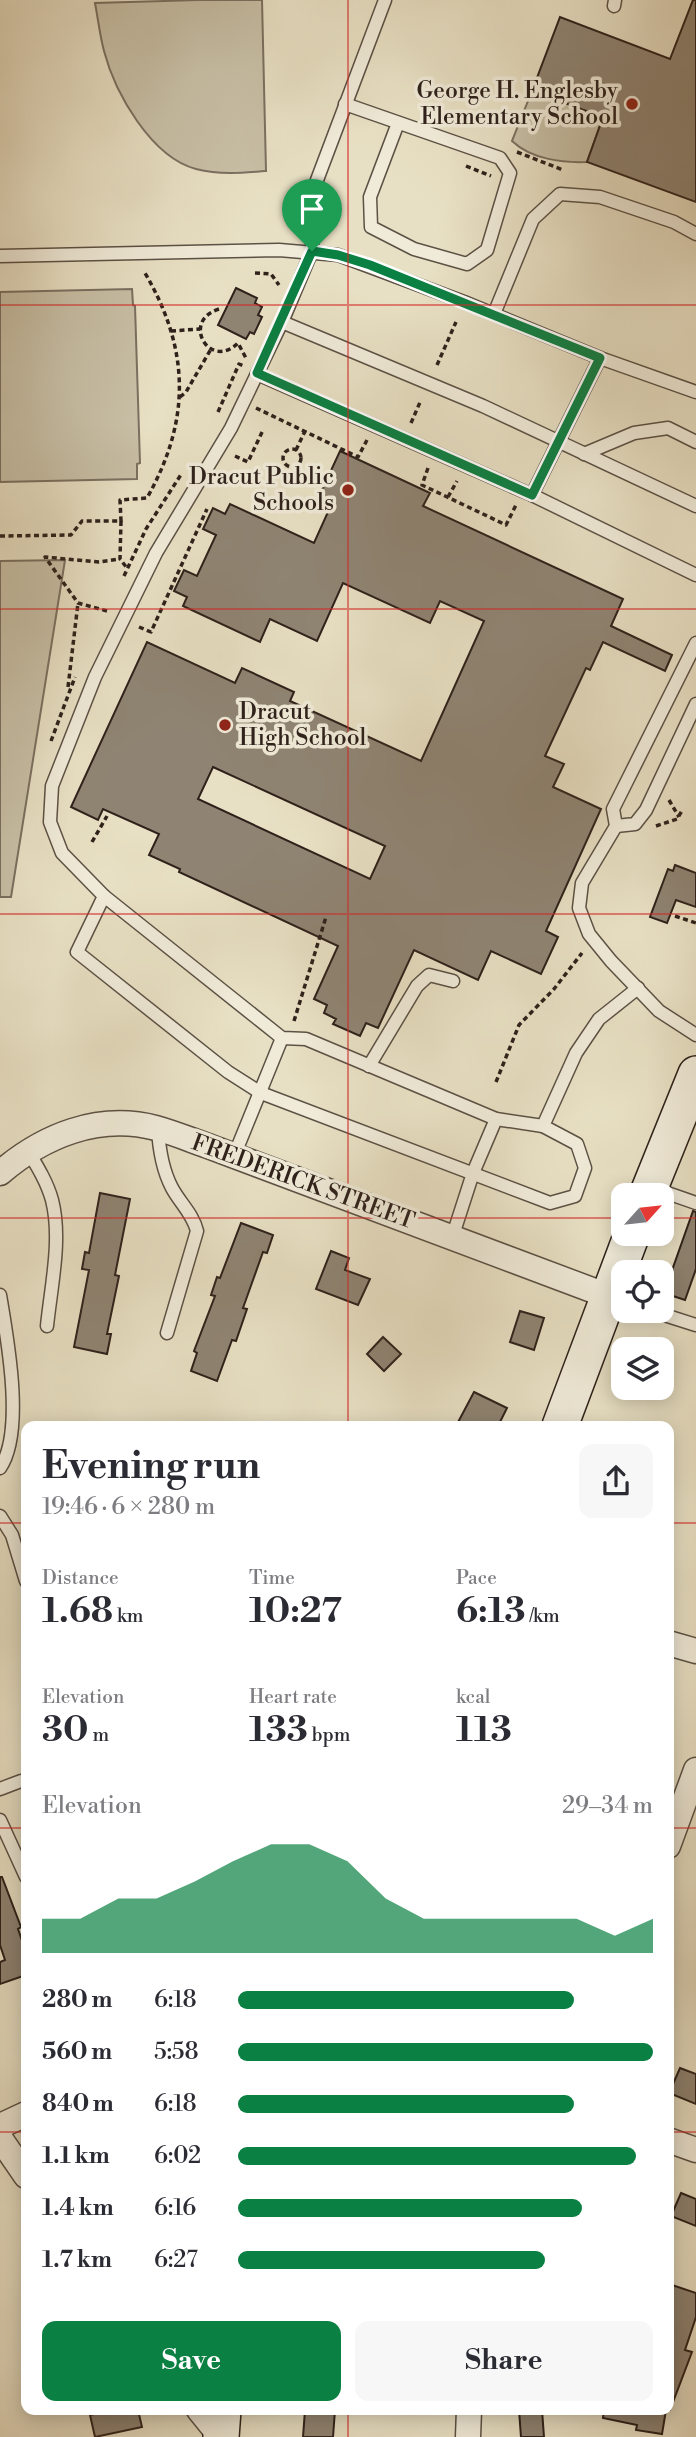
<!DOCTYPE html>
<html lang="en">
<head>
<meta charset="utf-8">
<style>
	:root { --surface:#fff; --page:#f7f7f7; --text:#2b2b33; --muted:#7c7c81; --accent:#0b8043 }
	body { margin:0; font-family:"Libre Bodoni",serif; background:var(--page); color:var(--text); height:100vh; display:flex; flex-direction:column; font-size:26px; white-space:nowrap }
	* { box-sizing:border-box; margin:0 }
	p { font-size:23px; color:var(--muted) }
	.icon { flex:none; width:38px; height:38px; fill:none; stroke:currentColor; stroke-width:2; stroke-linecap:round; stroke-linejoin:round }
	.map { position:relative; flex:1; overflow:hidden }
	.drawer { position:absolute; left:21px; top:1421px; width:653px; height:994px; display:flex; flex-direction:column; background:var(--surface); border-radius:14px; box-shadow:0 4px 18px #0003 }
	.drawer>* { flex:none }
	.needle { width:46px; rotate:63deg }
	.controls { position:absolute; left:611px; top:1183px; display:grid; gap:14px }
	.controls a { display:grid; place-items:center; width:63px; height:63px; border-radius:14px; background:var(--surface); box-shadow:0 4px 18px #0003; font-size:35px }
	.pin { position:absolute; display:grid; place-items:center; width:60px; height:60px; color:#fff; margin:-72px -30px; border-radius:50% 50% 50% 0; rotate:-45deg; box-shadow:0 0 7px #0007 }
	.pin .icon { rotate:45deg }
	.round { display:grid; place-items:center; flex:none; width:74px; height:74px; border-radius:14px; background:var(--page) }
	.overview { display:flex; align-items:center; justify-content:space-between; height:119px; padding:0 21px }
	h1 { font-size:38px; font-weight:700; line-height:52px }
	.stats { display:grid; grid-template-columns:repeat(3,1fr); gap:10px; height:119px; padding:7px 21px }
	.stats div { display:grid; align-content:center }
	.stats b { font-size:35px; font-weight:700 }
	.stats small { font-size:19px; font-weight:400 }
	.stats p { font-size:19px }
	.chart { height:196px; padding:14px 21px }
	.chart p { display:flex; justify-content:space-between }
	.chart svg { width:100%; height:126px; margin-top:7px; fill:var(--accent); opacity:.7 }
	.primary-button { display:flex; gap:14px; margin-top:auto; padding:14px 21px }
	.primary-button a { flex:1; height:80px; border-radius:14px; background:var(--accent); color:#fff; font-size:28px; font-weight:700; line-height:80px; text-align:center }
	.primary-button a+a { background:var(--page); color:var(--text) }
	ul { padding:0 21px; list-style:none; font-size:23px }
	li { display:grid; grid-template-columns:112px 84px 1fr; align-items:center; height:52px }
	li i { height:18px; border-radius:9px; background:var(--accent) }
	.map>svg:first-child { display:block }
	.green { fill:#c8c0a7; stroke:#7b7061; stroke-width:2 }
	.building { fill:#8f8473; stroke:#2e211b; stroke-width:2; fill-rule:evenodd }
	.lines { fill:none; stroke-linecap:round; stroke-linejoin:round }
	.service-casing { stroke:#5c5145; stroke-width:15 }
	.minor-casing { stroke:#5c5145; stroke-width:27 }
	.secondary-casing { stroke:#2e211b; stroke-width:38 }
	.path { stroke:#2e211b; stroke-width:3.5; stroke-dasharray:5 3.5; stroke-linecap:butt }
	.service { stroke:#f0ebd9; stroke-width:12 }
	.minor { stroke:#f0ebd9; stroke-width:24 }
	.secondary { stroke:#f0ebd9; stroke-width:35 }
	.route-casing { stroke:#fff; stroke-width:14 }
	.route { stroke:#0b8043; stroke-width:9 }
	.grid { fill:none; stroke:#d62828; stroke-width:2; stroke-opacity:0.55 }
	.poi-dot { fill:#8f2418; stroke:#f0ebd9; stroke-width:2.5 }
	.labels { text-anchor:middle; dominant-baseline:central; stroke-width:7; stroke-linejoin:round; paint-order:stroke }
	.poi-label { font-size:23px; fill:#2e211b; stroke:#f0ebd9; text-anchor:end }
	.street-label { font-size:23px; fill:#2e211b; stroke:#f0ebd9 }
</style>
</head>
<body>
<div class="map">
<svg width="696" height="2437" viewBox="0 0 696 2437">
	<rect width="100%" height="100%" fill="#e8e0c4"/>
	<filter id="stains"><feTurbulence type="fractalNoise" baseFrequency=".00286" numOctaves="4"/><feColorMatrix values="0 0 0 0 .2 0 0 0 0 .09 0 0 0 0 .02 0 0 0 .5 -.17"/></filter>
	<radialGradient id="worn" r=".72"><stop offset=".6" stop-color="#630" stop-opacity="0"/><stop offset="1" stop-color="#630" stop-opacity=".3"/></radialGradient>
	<g class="green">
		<path d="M199,0H262L266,171C242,173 220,175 196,169C151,157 115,93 104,51C100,36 98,19 95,3Z"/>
		<path d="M532,91L603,117L587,162C562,163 531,159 512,141Z"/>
		<path d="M132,289L133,305L135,306L140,463L137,464V479L0,482V292Z"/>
		<path d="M65,560L11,897H0V561Z"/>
	</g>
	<g class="building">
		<path d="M693,0H696V202L587,162L603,117L532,91L560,17L670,59Z"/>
		<path d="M236,288L257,298L255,303L262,307L258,315L262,317L254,334L250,332L246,339L218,325Z"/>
		<path d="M340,451L430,493L423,506L623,599L611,626L672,655L665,671L603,642L590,670L586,668L545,756L564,764L553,787L601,809L546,931L558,937L541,974L491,951L478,980L414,950L378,1028L366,1023L360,1036L333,1024L336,1019L324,1013L327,1005L314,999L338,946L179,872L180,869L149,855L159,834L103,809L98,820L71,807L147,642L235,683L242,668L294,692L290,701L421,761L484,621L440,601L430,623L343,583L317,641L270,619L260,642L183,606L187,597L174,591L184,570L197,576L216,535L203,529L213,508L225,514L230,504L314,543L328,512L315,505ZM213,767L385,846L370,879L198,799Z"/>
		<path d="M675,865L696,873V907L676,900L667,923L650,917L668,869L673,871Z"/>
		<path d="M100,1193L130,1199L115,1275L119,1276L107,1334H111L107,1354L74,1347L89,1270L82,1269L85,1252L89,1253Z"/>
		<path d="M693,1211L696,1212V1269L685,1300L664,1293Z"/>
		<path d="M241,1223L273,1235L267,1253L263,1252L243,1308L247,1309L236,1341L232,1340L217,1381L191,1371L197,1353L194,1351L215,1296L211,1295L217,1277L220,1278Z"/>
		<path d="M331,1251L349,1258L345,1270L370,1279L358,1305L316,1289Z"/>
		<path d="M520,1311L544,1318L534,1350L510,1342Z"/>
		<path d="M383,1337L401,1354L384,1371L367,1354Z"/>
		<path d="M474,1392L507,1408L498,1426H456Z"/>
		<path d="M0,1877H2L21,1927L18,1929L26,1952V1975L0,1984V1962L5,1960L0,1945Z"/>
		<path d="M680,2068L696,2074V2104L669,2093Z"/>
		<path d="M681,2193L696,2199V2226L671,2216Z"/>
		<path d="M672,2285L696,2293V2317L685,2350L692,2352L670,2410H668V2296Z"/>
		<path d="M110,2410H138L142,2427L95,2437L90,2415Z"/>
		<path d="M305,2410H335L333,2437H303Z"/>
		<path d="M519,2410H542L544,2437H521Z"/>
		<path d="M604,2410H666L662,2434L636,2430L637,2425L603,2418Z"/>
	</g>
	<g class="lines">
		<defs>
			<g id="service">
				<path d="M385,0L314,188L312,251L282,322L231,428L156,553L95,677L52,786L50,822L62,853L104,896L77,952L228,1072L261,1093L550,1203L575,1196L585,1168L577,1144L543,1126L576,1053L599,1019L638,988"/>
				<path d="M614,6L615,0"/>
				<path d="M345,104L500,158L510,173L487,250L467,264L414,249L371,227L370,197L398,123"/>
				<path d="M0,256L279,250L338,255L464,302L600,358L696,392"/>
				<path d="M494,314L533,219L560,194L600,197L674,222L696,234"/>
				<path d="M282,322L483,406L696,506"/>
				<path d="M257,374L532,495L600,358"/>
				<path d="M584,454L634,433L668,428L696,442"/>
				<path d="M532,495L696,575"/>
				<path d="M696,643L613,809L616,826L582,883L579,908L589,934L611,961L659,1011L696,1035"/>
				<path d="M616,826L635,824L646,810L696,704"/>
				<path d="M104,896L282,1038L306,1039L496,1119L543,1126"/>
				<path d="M369,1066L417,986L429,975L453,981"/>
				<path d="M158,1128C159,1149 162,1169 172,1188C180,1203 193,1214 197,1231L167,1333"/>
				<path d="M28,1151C37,1166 47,1182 52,1200C62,1239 51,1286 47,1326"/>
				<path d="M234,1156L282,1038"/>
				<path d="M653,1188L696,1203"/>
				<path d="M452,1238L473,1173L496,1119"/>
				<path d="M0,1295C7,1337 25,1432 0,1468"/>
				<path d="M652,1311L696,1325"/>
				<path d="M0,1516L12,1535L26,1581"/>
				<path d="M0,1789L21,1781L26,1783"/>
				<path d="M0,1820L26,1877"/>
			</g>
			<g id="minor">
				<path d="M0,1173C43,1136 98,1113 156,1128C174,1133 191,1140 208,1146L608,1296"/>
				<path d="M668,1643L696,1651"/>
				<path d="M668,1846L696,1770"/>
				<path d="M0,2126L26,2114"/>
				<path d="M0,2138L26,2176"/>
				<path d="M668,2140L696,2150"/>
				<path d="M199,2410L221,2437"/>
				<path d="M468,2437L469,2410"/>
			</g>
			<g id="secondary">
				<path d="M647,1195L696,1074"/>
				<path d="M560,1426L632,1234"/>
				<path d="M221,2437L223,2410"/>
			</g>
		</defs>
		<use href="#service" class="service-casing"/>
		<use href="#minor" class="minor-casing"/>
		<use href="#secondary" class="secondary-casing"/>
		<g class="path">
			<path d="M517,152L563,170"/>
			<path d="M466,166L491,176"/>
			<path d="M255,273L271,274L279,285"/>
			<path d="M219,309C180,321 210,371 238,343L247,360"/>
			<path d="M171,331L200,329"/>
			<path d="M437,365L456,322"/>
			<path d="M180,397L186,392L211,349"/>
			<path d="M256,408L358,457L367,440"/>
			<path d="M218,412L239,364L244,366"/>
			<path d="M411,423L421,400"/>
			<circle cx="292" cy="458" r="9"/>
			<path d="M296,450L305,431"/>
			<path d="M235,456L248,462L263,430"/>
			<path d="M428,468L422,485L506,525L516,505"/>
			<path d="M448,497L457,481"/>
			<path d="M121,521L120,559L127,568"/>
			<path d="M0,536L71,535L82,521H121L120,500L147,498C191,420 190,350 145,273"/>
			<path d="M124,576L146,529L182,473"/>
			<path d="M107,611L78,603L45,557L99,562L120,559"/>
			<path d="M139,627L151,632L207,509"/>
			<path d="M68,687L78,603"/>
			<path d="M51,741L75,677"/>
			<path d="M669,800L679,817"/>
			<path d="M656,826L677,819L683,809"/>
			<path d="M92,842L107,816"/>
			<path d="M675,916L696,923"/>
			<path d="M294,1021L326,917"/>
			<path d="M496,1082L519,1025L554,989L582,953"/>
		</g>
		<use href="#service" class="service"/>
		<use href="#minor" class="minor"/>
		<use href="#secondary" class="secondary"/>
	</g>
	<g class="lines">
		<defs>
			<path id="route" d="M312,251L338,255L370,265L600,358L532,495L257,373Z"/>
		</defs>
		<use href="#route" class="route-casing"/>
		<use href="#route" class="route"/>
	</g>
	<path class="grid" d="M348,0V1426M0,305H696M0,609H696M0,914H696M0,1218H623M662,1218H696M0,1523H26M668,1523H696M0,1828H26M668,1828H696M0,2132H26M668,2132H696M348,2410V2437"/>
	<g class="poi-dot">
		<circle cx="632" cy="104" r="7"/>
		<circle cx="348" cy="490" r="7"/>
		<circle cx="225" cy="725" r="7"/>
	</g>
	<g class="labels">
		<g class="poi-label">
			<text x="618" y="91">George H. Englesby<tspan x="618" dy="26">Elementary School</tspan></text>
			<text x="334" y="477">Dracut Public<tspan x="334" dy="26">Schools</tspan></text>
			<text x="239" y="712" text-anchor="start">Dracut<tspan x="239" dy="26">High School</tspan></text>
		</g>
		<g class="street-label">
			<text transform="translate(303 1182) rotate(20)">FREDERICK STREET</text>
		</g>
	</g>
	<rect width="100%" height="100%" filter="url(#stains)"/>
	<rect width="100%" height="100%" fill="url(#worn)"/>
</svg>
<div class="controls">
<a><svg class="needle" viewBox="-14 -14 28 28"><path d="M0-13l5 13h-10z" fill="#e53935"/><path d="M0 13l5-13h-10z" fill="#7c7c81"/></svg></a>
<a><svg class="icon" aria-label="locate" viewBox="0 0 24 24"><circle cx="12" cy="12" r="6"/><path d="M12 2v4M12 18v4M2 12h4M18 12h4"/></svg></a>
<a><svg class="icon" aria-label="layers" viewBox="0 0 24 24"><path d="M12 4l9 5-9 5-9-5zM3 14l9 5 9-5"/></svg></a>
</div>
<div class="pin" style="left:312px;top:251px;background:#1e9e55"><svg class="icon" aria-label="arrive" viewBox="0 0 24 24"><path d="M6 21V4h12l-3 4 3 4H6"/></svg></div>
<section class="drawer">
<div class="overview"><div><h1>Evening run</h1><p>19:46 · 6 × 280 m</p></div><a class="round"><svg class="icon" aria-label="share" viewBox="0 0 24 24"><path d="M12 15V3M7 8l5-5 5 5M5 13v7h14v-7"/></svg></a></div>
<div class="stats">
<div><p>Distance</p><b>1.68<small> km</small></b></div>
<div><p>Time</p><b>10:27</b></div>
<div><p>Pace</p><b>6:13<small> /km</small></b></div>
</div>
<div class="stats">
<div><p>Elevation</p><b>30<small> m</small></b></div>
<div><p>Heart rate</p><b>133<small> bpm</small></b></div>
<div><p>kcal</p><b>113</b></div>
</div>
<div class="chart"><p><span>Elevation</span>29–34 m</p>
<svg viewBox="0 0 160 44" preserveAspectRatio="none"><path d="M0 44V32L10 32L20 25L30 25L40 19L50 12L60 6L70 6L80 12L90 25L100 32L110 32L120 32L130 32L140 32L150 38L160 32V44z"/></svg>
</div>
<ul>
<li><b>280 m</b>6:18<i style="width:81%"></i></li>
<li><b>560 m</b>5:58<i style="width:100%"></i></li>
<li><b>840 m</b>6:18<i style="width:81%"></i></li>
<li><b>1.1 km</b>6:02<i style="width:96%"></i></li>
<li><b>1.4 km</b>6:16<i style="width:83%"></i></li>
<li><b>1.7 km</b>6:27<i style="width:74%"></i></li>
</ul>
<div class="primary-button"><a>Save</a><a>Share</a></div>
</section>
</div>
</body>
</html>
